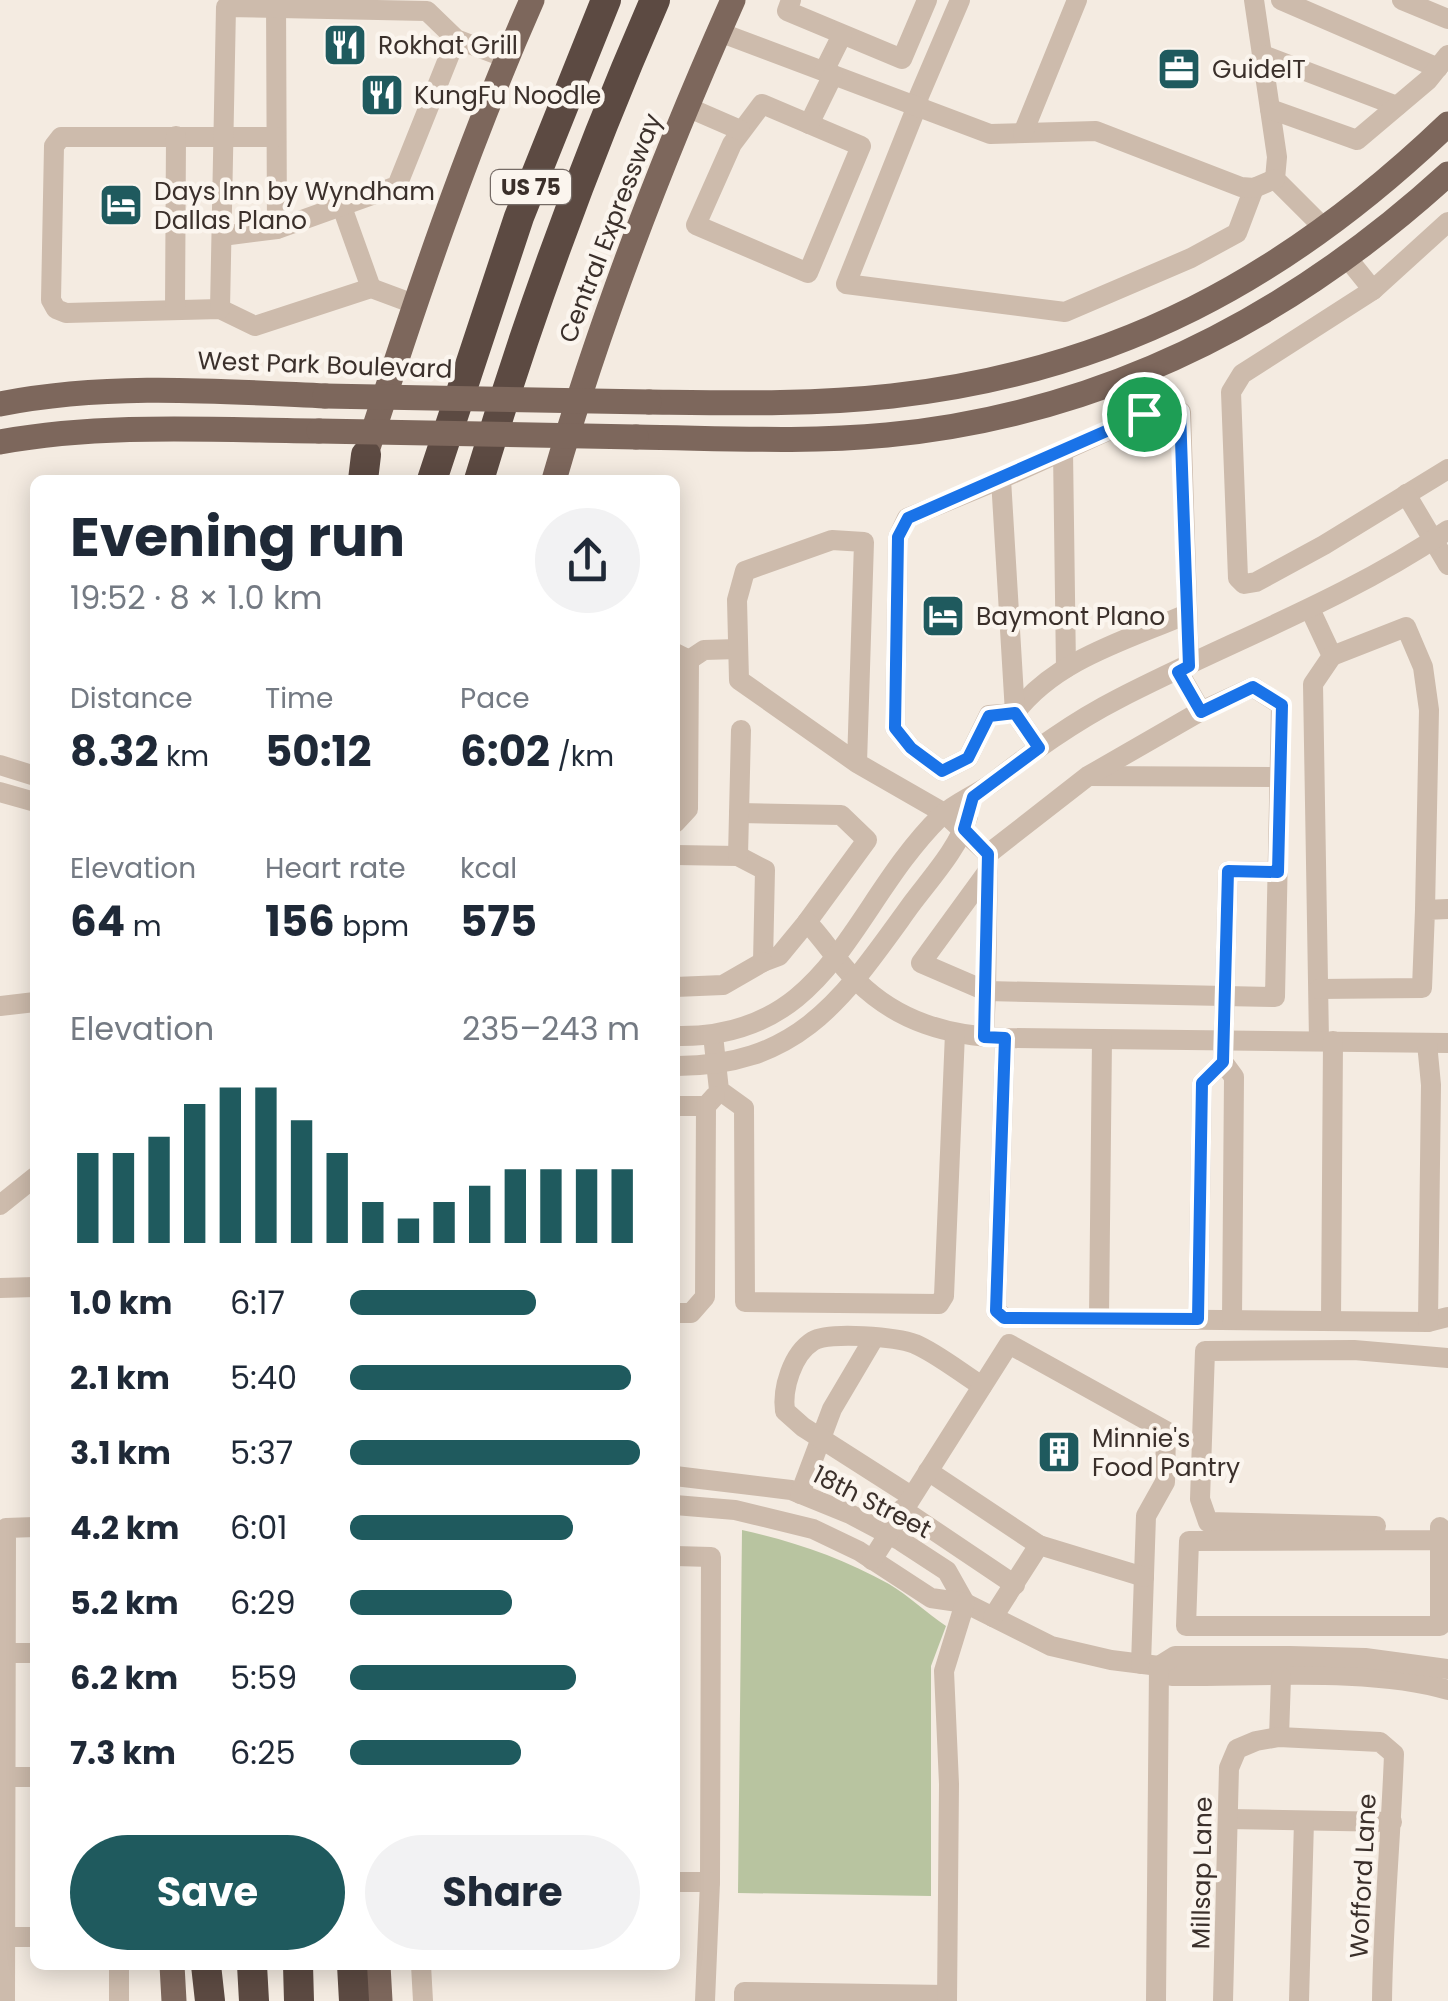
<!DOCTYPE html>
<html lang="en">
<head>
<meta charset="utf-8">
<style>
	:root { --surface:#fff; --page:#f2f2f3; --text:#1f2937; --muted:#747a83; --accent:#1f5a5e }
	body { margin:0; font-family:Poppins,sans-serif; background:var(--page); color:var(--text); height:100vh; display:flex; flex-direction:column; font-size:38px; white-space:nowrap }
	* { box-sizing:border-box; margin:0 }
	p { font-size:32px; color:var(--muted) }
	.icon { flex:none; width:55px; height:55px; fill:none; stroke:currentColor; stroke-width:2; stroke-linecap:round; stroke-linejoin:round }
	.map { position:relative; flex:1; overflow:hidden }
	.panel { position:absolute; left:30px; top:475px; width:650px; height:1495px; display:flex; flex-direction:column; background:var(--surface); border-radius:15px; box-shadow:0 5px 25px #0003 }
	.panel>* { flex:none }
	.pin { position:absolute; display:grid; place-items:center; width:85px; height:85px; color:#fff; margin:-42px; border:5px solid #fff; border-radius:50%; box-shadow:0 2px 10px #0007 }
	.round { display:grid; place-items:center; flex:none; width:105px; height:105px; border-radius:52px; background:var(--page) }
	.headline { display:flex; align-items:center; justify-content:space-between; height:170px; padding:0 40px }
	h1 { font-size:55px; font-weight:700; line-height:75px }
	.metrics { display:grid; grid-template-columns:repeat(3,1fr); gap:15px; height:170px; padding:10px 40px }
	.metrics div { display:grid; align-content:center }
	.metrics b { font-size:42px; font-weight:700 }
	.metrics small { font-size:28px; font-weight:400 }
	.metrics p { font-size:28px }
	.chart { height:280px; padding:20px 40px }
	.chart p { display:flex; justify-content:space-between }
	.chart svg { width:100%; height:180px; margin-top:10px; stroke:var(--accent); stroke-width:6 }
	.button { display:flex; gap:20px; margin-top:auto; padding:20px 40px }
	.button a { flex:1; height:115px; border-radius:60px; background:var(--accent); color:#fff; font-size:40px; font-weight:700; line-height:115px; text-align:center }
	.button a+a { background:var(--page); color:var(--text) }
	ul { padding:0 40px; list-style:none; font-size:32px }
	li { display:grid; grid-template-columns:160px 120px 1fr; align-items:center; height:75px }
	li i { height:25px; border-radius:12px; background:var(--accent) }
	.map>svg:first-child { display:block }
	.green { fill:#b8c4a0 }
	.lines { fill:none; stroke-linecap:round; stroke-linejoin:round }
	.minor { stroke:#cdbbac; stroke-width:20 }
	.major { stroke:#7d675c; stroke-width:25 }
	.highway { stroke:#5c4a42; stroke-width:30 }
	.major-bridge { stroke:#7d675c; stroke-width:25 }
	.route-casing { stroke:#fff; stroke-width:20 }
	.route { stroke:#1a73e8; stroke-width:12 }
	.labels { text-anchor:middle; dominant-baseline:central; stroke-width:9; stroke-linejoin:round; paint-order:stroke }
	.shield { fill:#fbf5ee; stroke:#756b66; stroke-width:2.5 }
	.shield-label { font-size:22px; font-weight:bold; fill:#3b302b }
	.poi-label { font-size:25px; fill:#3b302b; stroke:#fbf5ee; text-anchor:start }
	.street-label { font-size:25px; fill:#3b302b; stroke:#fbf5ee }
</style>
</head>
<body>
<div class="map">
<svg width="1448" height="2001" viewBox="0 0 1448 2001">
	<rect width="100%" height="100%" fill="#f4ebe1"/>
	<path class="green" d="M742,1530C793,1541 843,1558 889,1584C909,1596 927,1613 946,1626L931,1666V1896L738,1893Z"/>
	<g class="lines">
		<g class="minor">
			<path d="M276,0L277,229"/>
			<path d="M791,0L787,11L902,59L927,0"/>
			<path d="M960,0L919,96L917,106L846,284L1065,312L1191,258L1237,233L1254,188"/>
			<path d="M1254,0L1277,157L1275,179L1325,229"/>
			<path d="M1281,0L1438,68"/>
			<path d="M1402,0L1448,19"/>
			<path d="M719,32L990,134L1096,131L1241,187L1254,188L1275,179"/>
			<path d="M1263,55L1397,106"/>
			<path d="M824,71L842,35"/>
			<path d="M762,104L861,146L808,273L696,225L732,144Z"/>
			<path d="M687,107L740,130"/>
			<path d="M1270,109L1357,140L1428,80L1448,55"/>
			<path d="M809,124L833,75"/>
			<path d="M1023,133L1077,0"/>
			<path d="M276,137H61L54,146L51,300L56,309L66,313L220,309L255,326L371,288L414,304"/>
			<path d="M342,207L371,288"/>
			<path d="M1448,222L1373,290L1242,374L1231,392L1238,578L1244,584L1256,582L1324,545L1448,469"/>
			<path d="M222,236L277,229L397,186L456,39"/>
			<path d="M1348,259L1373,290"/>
			<path d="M220,309L226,7L427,11L456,39L506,58"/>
			<path d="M175,310L176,136"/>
			<path d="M1125,380L1144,414"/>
			<path d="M1063,451L1066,668"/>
			<path d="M1001,479L907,518L898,537L895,728L911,748L942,771L968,758L989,715L1015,713C1056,659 1127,640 1187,614"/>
			<path d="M1406,494L1448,565"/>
			<path d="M1310,609L1332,656L1313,684L1319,1041"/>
			<path d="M675,653L689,660L688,809L675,823"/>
			<path d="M1332,656L1406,627L1423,667L1429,710L1425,910"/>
			<path d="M689,660L704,650L738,649"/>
			<path d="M1039,748L1015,713L1001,479L1152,411L1181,412L1189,666"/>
			<path d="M857,763L739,680L737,600L745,571L832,540L864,542L857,763L944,813L988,854L986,991L1275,997L1281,705L1253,687L1201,711L1178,671"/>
			<path d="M0,765L35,776"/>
			<path d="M1090,776L1280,777"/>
			<path d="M0,792L35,802"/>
			<path d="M739,813L841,815L867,840L807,922"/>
			<path d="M988,854L1088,776L1201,711"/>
			<path d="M675,855L738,856L765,870L763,962L779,956L807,922C825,941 838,963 857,981C898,1022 949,1036 1005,1038L1448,1043"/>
			<path d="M738,856L741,730"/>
			<path d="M675,987L723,985L763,962"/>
			<path d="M1319,989L1422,988L1425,910L1448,909"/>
			<path d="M0,1006L35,1002"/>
			<path d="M713,1035L719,1090L744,1108L745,1302L939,1304L944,1296L955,1033"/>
			<path d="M675,1036C831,1040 850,905 941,816C955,803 976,795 992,783C1032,752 1073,722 1118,699C1228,642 1345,600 1448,530"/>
			<path d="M984,1037L986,991L921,963L988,871"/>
			<path d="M1005,1038L996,1311L1005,1318L1428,1322L1448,1317"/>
			<path d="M1427,1043L1431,1085L1428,1322"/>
			<path d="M675,1066C800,1067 844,997 910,906C930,879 959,848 968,816"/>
			<path d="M675,1106H706L715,1096"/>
			<path d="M0,1205L35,1177"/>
			<path d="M0,1288L35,1287"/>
			<path d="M675,1313H691L705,1297L706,1106"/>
			<path d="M1099,1318L1102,1039"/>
			<path d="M1198,1319L1202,1083L1223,1062"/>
			<path d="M1232,1320L1234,1077L1223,1062L1228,871L1277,872"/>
			<path d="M1331,1321L1333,1041"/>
			<path d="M928,1471L1039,1545"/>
			<path d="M675,1476L791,1490L850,1514L901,1541L947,1571L965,1603"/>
			<path d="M800,1494L832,1409L874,1338"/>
			<path d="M911,1496L803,1427L785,1411C782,1389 792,1354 813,1341C829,1331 897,1337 915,1344C938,1354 961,1373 982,1386"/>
			<path d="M675,1505L735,1510L813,1529L859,1551L931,1598L965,1603L1051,1646L1111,1660L1159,1666L1172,1676C1253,1677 1372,1667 1448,1690"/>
			<path d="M902,1509L1015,1585"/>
			<path d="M1376,1526L1208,1522L1200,1499L1205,1351L1354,1350L1448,1358"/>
			<path d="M1440,1527V1626H1186L1189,1541L1440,1540"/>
			<path d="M675,1556L711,1557L710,1882L705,2001"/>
			<path d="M872,1560L1009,1344L1166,1431L1165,1482L1146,1516L1141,1664"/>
			<path d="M993,1617L1039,1545L1144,1577"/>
			<path d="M5,1653H35"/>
			<path d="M1159,1666L1175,1656H1290L1365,1658L1448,1669"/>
			<path d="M1279,1737L1281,1677"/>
			<path d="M5,1777H35"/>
			<path d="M1229,1819L1392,1822"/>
			<path d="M675,1882H710"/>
			<path d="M5,1937H35"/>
			<path d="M119,1965V2001"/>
			<path d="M421,1965L423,2001"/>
			<path d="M5,2001L6,1528L35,1527"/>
			<path d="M744,2001V1992L947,1995"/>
			<path d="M947,2001L949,1784L944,1671L965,1603"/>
			<path d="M1156,2001L1159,1666"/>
			<path d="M1223,2001L1229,1768L1237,1749L1256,1741L1279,1737L1380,1742L1394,1754C1391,1837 1383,1918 1382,2001"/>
			<path d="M1299,2001L1304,1821"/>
		</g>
		<g class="major">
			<path d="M649,402C730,403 811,405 892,396C1116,371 1287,278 1448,124"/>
			<path d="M0,404C107,383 217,391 325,396"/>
			<path d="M636,437C719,438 804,443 887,435C1103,414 1289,319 1448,174"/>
			<path d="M0,442C105,423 213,430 319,431"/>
			<path d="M367,451C416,298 467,147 532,0"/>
			<path d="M554,480C601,317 664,155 733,0"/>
			<path d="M172,1965L174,2001"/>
			<path d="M378,1965L380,2001"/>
		</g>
		<g class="highway">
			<path d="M363,480L366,455"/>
			<path d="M432,480L519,217L606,0"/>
			<path d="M479,480C528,317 587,156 655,0"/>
			<path d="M206,1965L210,2001"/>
			<path d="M252,1965L254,2001"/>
			<path d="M298,1965L299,2001"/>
			<path d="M352,1965L354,2001"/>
		</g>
		<g class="major-bridge">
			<path d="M325,396L649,402"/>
			<path d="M319,431L636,437"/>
		</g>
	</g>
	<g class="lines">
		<defs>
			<path id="route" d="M1152,411L1180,412L1189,666L1178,672L1201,712L1253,687L1282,705L1278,872L1228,871L1223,1062L1202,1083L1198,1319L1004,1318L996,1311L1005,1038L984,1037L988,854L964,829L973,797L1039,748L1015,713L989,716L968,758L942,771L911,748L895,728L898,537L908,518Z"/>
		</defs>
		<use href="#route" class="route-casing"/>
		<use href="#route" class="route"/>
	</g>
	<defs>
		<symbol id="restaurant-square" viewBox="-11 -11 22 22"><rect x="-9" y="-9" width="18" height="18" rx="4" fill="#1f5a5e" stroke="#fbf5ee"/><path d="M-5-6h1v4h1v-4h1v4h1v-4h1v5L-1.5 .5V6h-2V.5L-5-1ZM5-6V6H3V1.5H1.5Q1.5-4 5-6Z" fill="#fff"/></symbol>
		<symbol id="office-square" viewBox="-11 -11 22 22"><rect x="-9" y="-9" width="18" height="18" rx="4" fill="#1f5a5e" stroke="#fbf5ee"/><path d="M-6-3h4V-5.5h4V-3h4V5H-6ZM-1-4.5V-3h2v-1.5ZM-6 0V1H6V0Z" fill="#fff"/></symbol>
		<symbol id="hotel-square" viewBox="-11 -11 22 22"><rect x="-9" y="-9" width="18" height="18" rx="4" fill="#1f5a5e" stroke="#fbf5ee"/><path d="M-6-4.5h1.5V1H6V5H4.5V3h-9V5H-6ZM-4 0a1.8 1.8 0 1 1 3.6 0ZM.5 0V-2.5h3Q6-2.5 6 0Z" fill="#fff"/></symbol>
		<symbol id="building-square" viewBox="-11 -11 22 22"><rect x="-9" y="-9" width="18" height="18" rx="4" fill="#1f5a5e" stroke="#fbf5ee"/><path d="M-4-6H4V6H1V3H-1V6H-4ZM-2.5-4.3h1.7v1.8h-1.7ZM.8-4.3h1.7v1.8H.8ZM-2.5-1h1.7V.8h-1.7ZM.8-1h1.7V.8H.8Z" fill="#fff"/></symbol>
	</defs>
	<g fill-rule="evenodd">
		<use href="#restaurant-square" x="320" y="20" width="50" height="50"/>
		<use href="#office-square" x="1154" y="44" width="50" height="50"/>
		<use href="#restaurant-square" x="357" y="70" width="50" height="50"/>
		<use href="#hotel-square" x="96" y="180" width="50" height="50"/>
		<use href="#hotel-square" x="918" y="591" width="50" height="50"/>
		<use href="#building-square" x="1034" y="1427" width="50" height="50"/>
	</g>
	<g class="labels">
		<rect class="shield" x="491" y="170" width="80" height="34" rx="8"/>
		<g class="shield-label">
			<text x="531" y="187">US 75</text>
		</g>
		<g class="poi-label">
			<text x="378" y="45">Rokhat Grill</text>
			<text x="1212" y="69">GuideIT</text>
			<text x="414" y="95">KungFu Noodle</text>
			<text x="154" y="191">Days Inn by Wyndham<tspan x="154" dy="29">Dallas Plano</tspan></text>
			<text x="976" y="616">Baymont Plano</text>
			<text x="1092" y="1438">Minnie's<tspan x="1092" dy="29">Food Pantry</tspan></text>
		</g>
		<g class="street-label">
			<text transform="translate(610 228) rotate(-69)">Central Expressway</text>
			<text transform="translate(325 365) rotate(2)">West Park Boulevard</text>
			<text transform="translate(872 1502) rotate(27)">18th Street</text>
			<text transform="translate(1202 1873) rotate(-89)">Millsap Lane</text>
			<text transform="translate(1363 1876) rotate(-87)">Wofford Lane</text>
		</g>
	</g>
</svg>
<div class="pin" style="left:1144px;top:414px;background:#1e9e55"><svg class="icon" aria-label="arrive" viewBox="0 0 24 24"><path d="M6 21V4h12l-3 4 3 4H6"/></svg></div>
<section class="panel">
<div class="headline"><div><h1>Evening run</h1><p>19:52 · 8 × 1.0 km</p></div><a class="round"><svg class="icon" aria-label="share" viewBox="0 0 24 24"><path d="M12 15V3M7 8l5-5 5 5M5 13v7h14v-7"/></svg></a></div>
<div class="metrics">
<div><p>Distance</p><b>8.32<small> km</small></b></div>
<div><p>Time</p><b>50:12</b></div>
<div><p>Pace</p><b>6:02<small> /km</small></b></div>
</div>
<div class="metrics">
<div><p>Elevation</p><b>64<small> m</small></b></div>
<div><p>Heart rate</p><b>156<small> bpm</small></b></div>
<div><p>kcal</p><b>575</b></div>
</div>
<div class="chart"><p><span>Elevation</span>235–243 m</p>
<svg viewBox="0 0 160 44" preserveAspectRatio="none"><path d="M5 44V22M15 44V22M25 44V18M35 44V10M45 44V6M55 44V6M65 44V14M75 44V22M85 44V34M95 44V38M105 44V34M115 44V30M125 44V26M135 44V26M145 44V26M155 44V26"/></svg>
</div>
<ul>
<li><b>1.0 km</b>6:17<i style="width:64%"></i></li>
<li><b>2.1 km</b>5:40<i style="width:97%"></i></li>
<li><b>3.1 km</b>5:37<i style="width:100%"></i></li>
<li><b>4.2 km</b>6:01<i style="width:77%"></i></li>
<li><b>5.2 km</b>6:29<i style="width:56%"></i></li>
<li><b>6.2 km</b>5:59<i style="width:78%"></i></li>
<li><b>7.3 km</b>6:25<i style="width:59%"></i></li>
</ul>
<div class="button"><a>Save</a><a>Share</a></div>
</section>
</div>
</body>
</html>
